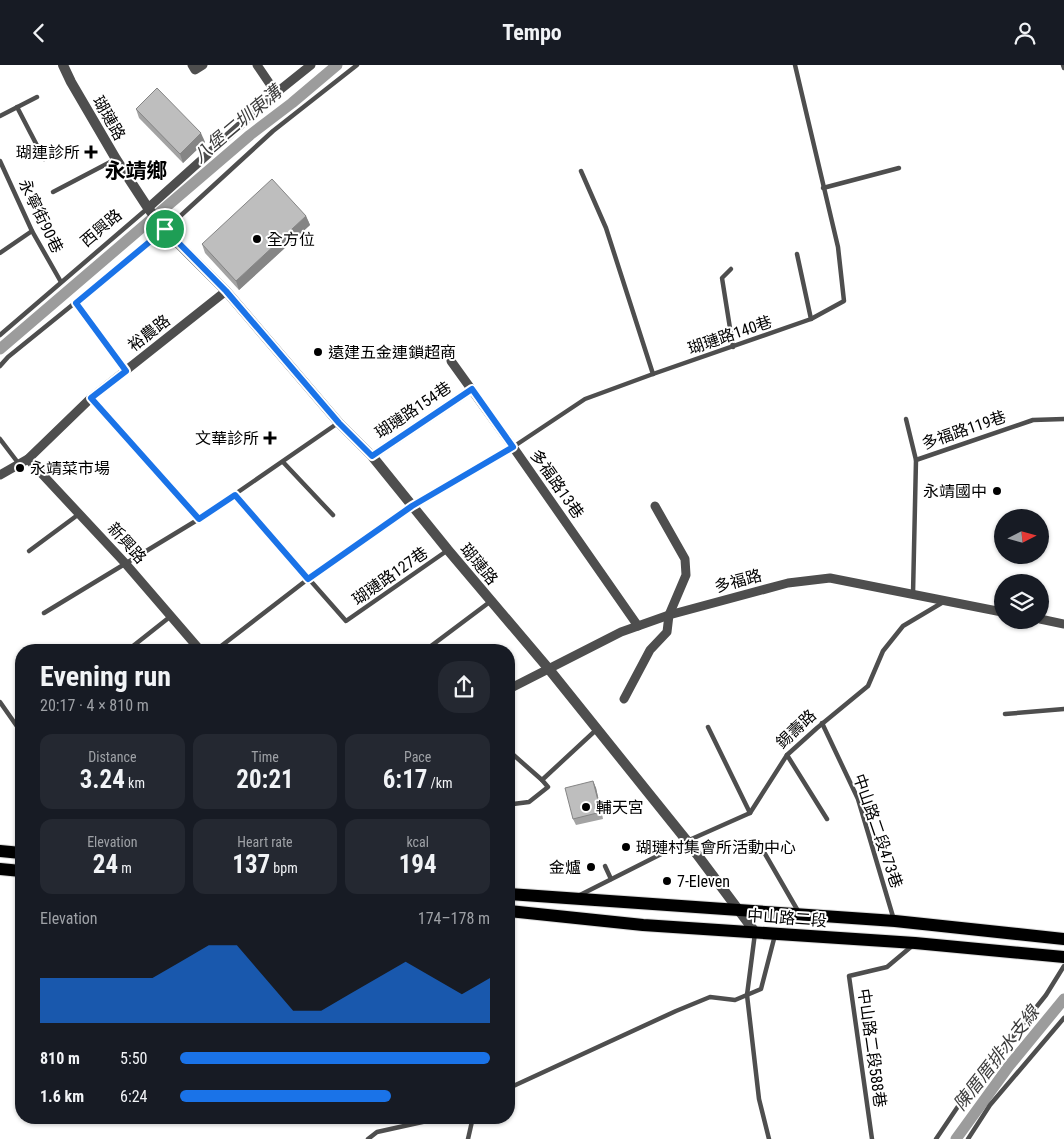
<!DOCTYPE html>
<html lang="en">
<head>
<meta charset="utf-8">
<style>
	:root { --surface:#171b24; --page:#242831; --text:#f1f3f6; --muted:#9ea1a6; --accent:#1a73e8 }
	body { margin:0; font-family:"Roboto Condensed","Noto Sans TC",sans-serif; background:var(--page); color:var(--text); height:100vh; display:flex; flex-direction:column; font-size:19px; white-space:nowrap }
	* { box-sizing:border-box; margin:0 }
	p { font-size:16px; color:var(--muted) }
	.icon { flex:none; width:28px; height:28px; fill:none; stroke:currentColor; stroke-width:2; stroke-linecap:round; stroke-linejoin:round }
	.map { position:relative; flex:1; overflow:hidden }
	.panel { position:absolute; left:15px; top:579px; width:500px; height:480px; display:flex; flex-direction:column; background:var(--surface); border-radius:20px; box-shadow:0 1px 4px #0004 }
	.panel>* { flex:none }
	.needle { width:32px; rotate:84deg }
	.tools { position:absolute; left:994px; top:444px; display:grid; gap:10px }
	.tools a { display:grid; place-items:center; width:55px; height:55px; border-radius:50%; background:var(--surface); box-shadow:0 1px 4px #0004; font-size:25px }
	.pin { position:absolute; display:grid; place-items:center; width:42px; height:42px; color:#fff; margin:-21px; border:2px solid #fff; border-radius:50%; box-shadow:0 1px 5px #0007 }
	.round { display:grid; place-items:center; flex:none; width:52px; height:52px; border-radius:20px; background:var(--page) }
	.summary { display:flex; align-items:center; justify-content:space-between; height:85px; padding:0 25px }
	h1 { font-size:28px; font-weight:700; line-height:38px }
	.figures { display:grid; grid-template-columns:repeat(3,1fr); gap:8px; height:85px; padding:5px 25px }
	.figures div { display:grid; align-content:center; border-radius:12px; background:var(--page); text-align:center }
	.figures b { font-size:25px; font-weight:700 }
	.figures small { font-size:14px; font-weight:400 }
	.figures p { font-size:14px }
	.chart { height:140px; padding:10px 25px }
	.chart p { display:flex; justify-content:space-between }
	.chart svg { width:100%; height:90px; margin-top:5px; fill:var(--accent); opacity:.7 }
	ul { padding:0 25px; list-style:none; font-size:16px }
	li { display:grid; grid-template-columns:80px 60px 1fr; align-items:center; height:38px }
	li i { height:12px; border-radius:6px; background:var(--accent) }
	header { display:flex; justify-content:space-between; align-items:center; height:65px; padding:0 25px; background:var(--surface); font-size:22px; font-weight:700 }
	.map>svg:first-child { display:block }
	.lines { fill:none; stroke-linecap:round; stroke-linejoin:round }
	.canal { stroke:#9c9c9c; stroke-width:11 }
	.primary-casing { stroke:#dbdbdb; stroke-width:14 }
	.service { stroke:#4e4e4e; stroke-width:4.5 }
	.minor { stroke:#4e4e4e; stroke-width:9 }
	.tertiary { stroke:#4e4e4e; stroke-width:10 }
	.primary { stroke:#000; stroke-width:12 }
	.wall { fill:#a3a3a3 }
	.shaded-wall { fill:#858585 }
	.building { fill:#bebebe; stroke:#858585 }
	.route-casing { stroke:#fff; stroke-width:10 }
	.route { stroke:#1a73e8; stroke-width:6 }
	.poi-dot { fill:#000; stroke:#fff; stroke-width:2 }
	.labels { text-anchor:middle; dominant-baseline:central; stroke-width:4; stroke-linejoin:round; paint-order:stroke }
	.street-label { font-size:16px; fill:#000; stroke:#fff }
	.poi-label { font-size:16px; fill:#000; stroke:#fff; text-anchor:start }
	.water-label { font-size:18px; font-style:italic; fill:#3d3d3d; stroke:#fff }
	.district-label { font-size:21px; font-weight:bold; fill:#000; stroke:#fff }
</style>
</head>
<body>
<header><svg class="icon" aria-label="back" viewBox="0 0 24 24"><path d="M15 5l-7 7 7 7"/></svg>Tempo<svg class="icon" aria-label="person" viewBox="0 0 24 24"><circle cx="12" cy="8" r="4"/><path d="M4 21q1-7 8-7t8 7"/></svg></header>
<div class="map">
<svg width="1064" height="1074" viewBox="0 0 1064 1074">
	<rect width="100%" height="100%" fill="#fff"/>
	<g class="lines">
		<g class="canal">
			<path d="M0,284L250,70L292,38L337,0"/>
			<path d="M956,1074L1009,1001L1064,934"/>
		</g>
		<defs>
			<g id="primary">
				<path d="M0,786L21,788"/>
				<path d="M0,804L21,806"/>
				<path d="M509,829L895,856L1064,874"/>
				<path d="M509,846L643,860L915,878L1064,892"/>
			</g>
		</defs>
		<use href="#primary" class="primary-casing"/>
		<g class="service">
			<path d="M1063,0L1064,3"/>
			<path d="M17,42L44,94"/>
			<path d="M0,51L37,32"/>
			<path d="M0,96L32,166L61,217"/>
			<path d="M581,106L606,163L653,309"/>
			<path d="M823,123L899,103"/>
			<path d="M53,127L116,94"/>
			<path d="M0,188L32,166"/>
			<path d="M797,189L811,254"/>
			<path d="M731,204L722,213L733,282"/>
			<path d="M76,238L126,306"/>
			<path d="M0,270L148,143"/>
			<path d="M0,301L8,292L165,165L273,66L357,0"/>
			<path d="M91,333L199,454"/>
			<path d="M906,354L916,395"/>
			<path d="M0,374L19,399"/>
			<path d="M283,397L333,450"/>
			<path d="M235,430L346,556L448,485"/>
			<path d="M29,486L79,449"/>
			<path d="M913,529L916,395L1033,355L1064,354"/>
			<path d="M44,548L199,454L338,358"/>
			<path d="M427,584L491,536"/>
			<path d="M128,585L171,551"/>
			<path d="M216,585L308,514L412,441L513,382L585,334L653,309L811,254L844,236L838,182L795,0"/>
			<path d="M0,637L21,667"/>
			<path d="M1005,649L1064,644"/>
			<path d="M822,658L858,734L894,855"/>
			<path d="M708,662L750,748"/>
			<path d="M509,686L542,715"/>
			<path d="M787,690L827,754"/>
			<path d="M513,739L529,737L548,722L542,715L596,665"/>
			<path d="M761,782L798,846"/>
			<path d="M605,801L611,814"/>
			<path d="M578,831L687,776L750,748L787,690L817,663L868,621L883,586L903,561L945,536"/>
			<path d="M755,868L747,930L759,1034L769,1074"/>
			<path d="M509,1023L676,946L710,932L735,935L761,924L775,870"/>
			<path d="M368,1074L377,1067L445,1052"/>
			<path d="M468,1074L473,1052"/>
			<path d="M872,1074L849,911L887,902L912,881"/>
			<path d="M936,1074L963,1034L1046,930L1064,901"/>
			<path d="M968,1074L990,1040L1064,953"/>
		</g>
		<g class="minor">
			<path d="M192,0L195,5L203,0"/>
			<path d="M257,0L276,28"/>
			<path d="M148,143L276,28L311,0"/>
			<path d="M451,296L513,382L638,561"/>
			<path d="M372,391L472,324"/>
			<path d="M28,394L125,498L200,585"/>
			<path d="M0,410L28,394L91,333L226,226"/>
			<path d="M1040,554L1064,559"/>
			<path d="M509,624L621,567L669,550L788,518L830,513L1002,547"/>
			<path d="M624,634L650,585L667,567L669,550L686,510L685,494L655,441"/>
		</g>
		<path class="tertiary" d="M63,0L71,17L116,94L148,143L164,164L226,226L339,358L372,391L448,485L548,603L687,776L755,867"/>
		<use href="#primary" class="primary"/>
	</g>
	<g class="wall">
		<path d="M136,44L205,77L183,98L139,53Z"/>
		<path d="M306,151L310,160L239,225L205,188L202,179Z"/>
		<path d="M593,716L596,723L603,754L576,760L573,754Z"/>
	</g>
	<g class="shaded-wall">
		<path d="M201,68L205,77L183,98L180,89Z"/>
		<path d="M306,151L310,160L239,225L236,216Z"/>
		<path d="M593,716L596,723L603,754L601,747Z"/>
	</g>
	<g class="building">
		<path d="M157,23L201,68L180,89L136,44Z"/>
		<path d="M272,114L306,151L236,216L202,179Z"/>
		<path d="M593,716L601,747L573,754L565,723Z"/>
	</g>
	<g class="lines">
		<defs>
			<path id="route" d="M165,164L226,226L339,358L372,391L472,324L513,382L412,441L308,514L235,430L199,454L91,333L126,306L76,238Z"/>
		</defs>
		<use href="#route" class="route-casing"/>
		<use href="#route" class="route"/>
	</g>
	<g class="poi-dot">
		<path d="M88.5 79.5h5v5h5v5h-5v5h-5v-5h-5v-5h5z"/>
		<circle cx="257" cy="174" r="5"/>
		<circle cx="318" cy="287" r="5"/>
		<path d="M267.5 365.5h5v5h5v5h-5v5h-5v-5h-5v-5h5z"/>
		<circle cx="20" cy="403" r="5"/>
		<circle cx="997" cy="426" r="5"/>
		<circle cx="586" cy="742" r="5"/>
		<circle cx="626" cy="782" r="5"/>
		<circle cx="591" cy="802" r="5"/>
		<circle cx="667" cy="816" r="5"/>
	</g>
	<g class="labels">
		<g class="street-label">
			<text transform="translate(109 53) rotate(60)">瑚璉路</text>
			<text transform="translate(41 151) rotate(64)">永寧街90巷</text>
			<text transform="translate(101 163) rotate(-40)">西興路</text>
			<text transform="translate(149 268) rotate(-38)">裕農路</text>
			<text transform="translate(730 270) rotate(-19)">瑚璉路140巷</text>
			<text transform="translate(413 345) rotate(-34)">瑚璉路154巷</text>
			<text transform="translate(964 365) rotate(-19)">多福路119巷</text>
			<text transform="translate(557 419) rotate(55)">多福路13巷</text>
			<text transform="translate(127 478) rotate(48)">新興路</text>
			<text transform="translate(479 499) rotate(50)">瑚璉路</text>
			<text transform="translate(390 511) rotate(-35)">瑚璉路127巷</text>
			<text transform="translate(738 516) rotate(-15)">多福路</text>
			<text transform="translate(796 664) rotate(-43)">錫壽路</text>
			<text transform="translate(878 766) rotate(71)">中山路二段473巷</text>
			<text transform="translate(787 853) rotate(4)">中山路二段</text>
			<text transform="translate(872 983) rotate(82)">中山路二段588巷</text>
		</g>
		<g class="poi-label">
			<text x="80" y="87" text-anchor="end">瑚連診所</text>
			<text x="267" y="174">全方位</text>
			<text x="328" y="287">遠建五金連鎖超商</text>
			<text x="259" y="373" text-anchor="end">文華診所</text>
			<text x="30" y="403">永靖菜市場</text>
			<text x="987" y="426" text-anchor="end">永靖國中</text>
			<text x="596" y="742">輔天宮</text>
			<text x="636" y="782">瑚璉村集會所活動中心</text>
			<text x="581" y="802" text-anchor="end">金爐</text>
			<text x="677" y="816">7-Eleven</text>
		</g>
		<g class="water-label">
			<text transform="translate(237 59) rotate(-40)">八堡二圳東溝</text>
			<text transform="translate(996 993) rotate(-52)">陳厝厝排水支線</text>
		</g>
		<g class="district-label">
			<text x="136" y="106">永靖鄉</text>
		</g>
	</g>
</svg>
<div class="tools">
<a><svg class="needle" viewBox="-14 -14 28 28"><path d="M0-13l5 13h-10z" fill="#e53935"/><path d="M0 13l5-13h-10z" fill="#9ea1a6"/></svg></a>
<a><svg class="icon" aria-label="layers" viewBox="0 0 24 24"><path d="M12 4l9 5-9 5-9-5zM3 14l9 5 9-5"/></svg></a>
</div>
<div class="pin" style="left:165px;top:164px;background:#1e9e55"><svg class="icon" aria-label="arrive" viewBox="0 0 24 24"><path d="M6 21V4h12l-3 4 3 4H6"/></svg></div>
<section class="panel">
<div class="summary"><div><h1>Evening run</h1><p>20:17 · 4 × 810 m</p></div><a class="round"><svg class="icon" aria-label="share" viewBox="0 0 24 24"><path d="M12 15V3M7 8l5-5 5 5M5 13v7h14v-7"/></svg></a></div>
<div class="figures">
<div><p>Distance</p><b>3.24<small> km</small></b></div>
<div><p>Time</p><b>20:21</b></div>
<div><p>Pace</p><b>6:17<small> /km</small></b></div>
</div>
<div class="figures">
<div><p>Elevation</p><b>24<small> m</small></b></div>
<div><p>Heart rate</p><b>137<small> bpm</small></b></div>
<div><p>kcal</p><b>194</b></div>
</div>
<div class="chart"><p><span>Elevation</span>174–178 m</p>
<svg viewBox="0 0 160 44" preserveAspectRatio="none"><path d="M0 44V22L10 22L20 22L30 22L40 22L50 14L60 6L70 6L80 22L90 38L100 38L110 30L120 22L130 14L140 22L150 30L160 22V44z"/></svg>
</div>
<ul>
<li><b>810 m</b>5:50<i style="width:100%"></i></li>
<li><b>1.6 km</b>6:24<i style="width:68%"></i></li>
</ul>
</section>
</div>
</body>
</html>
